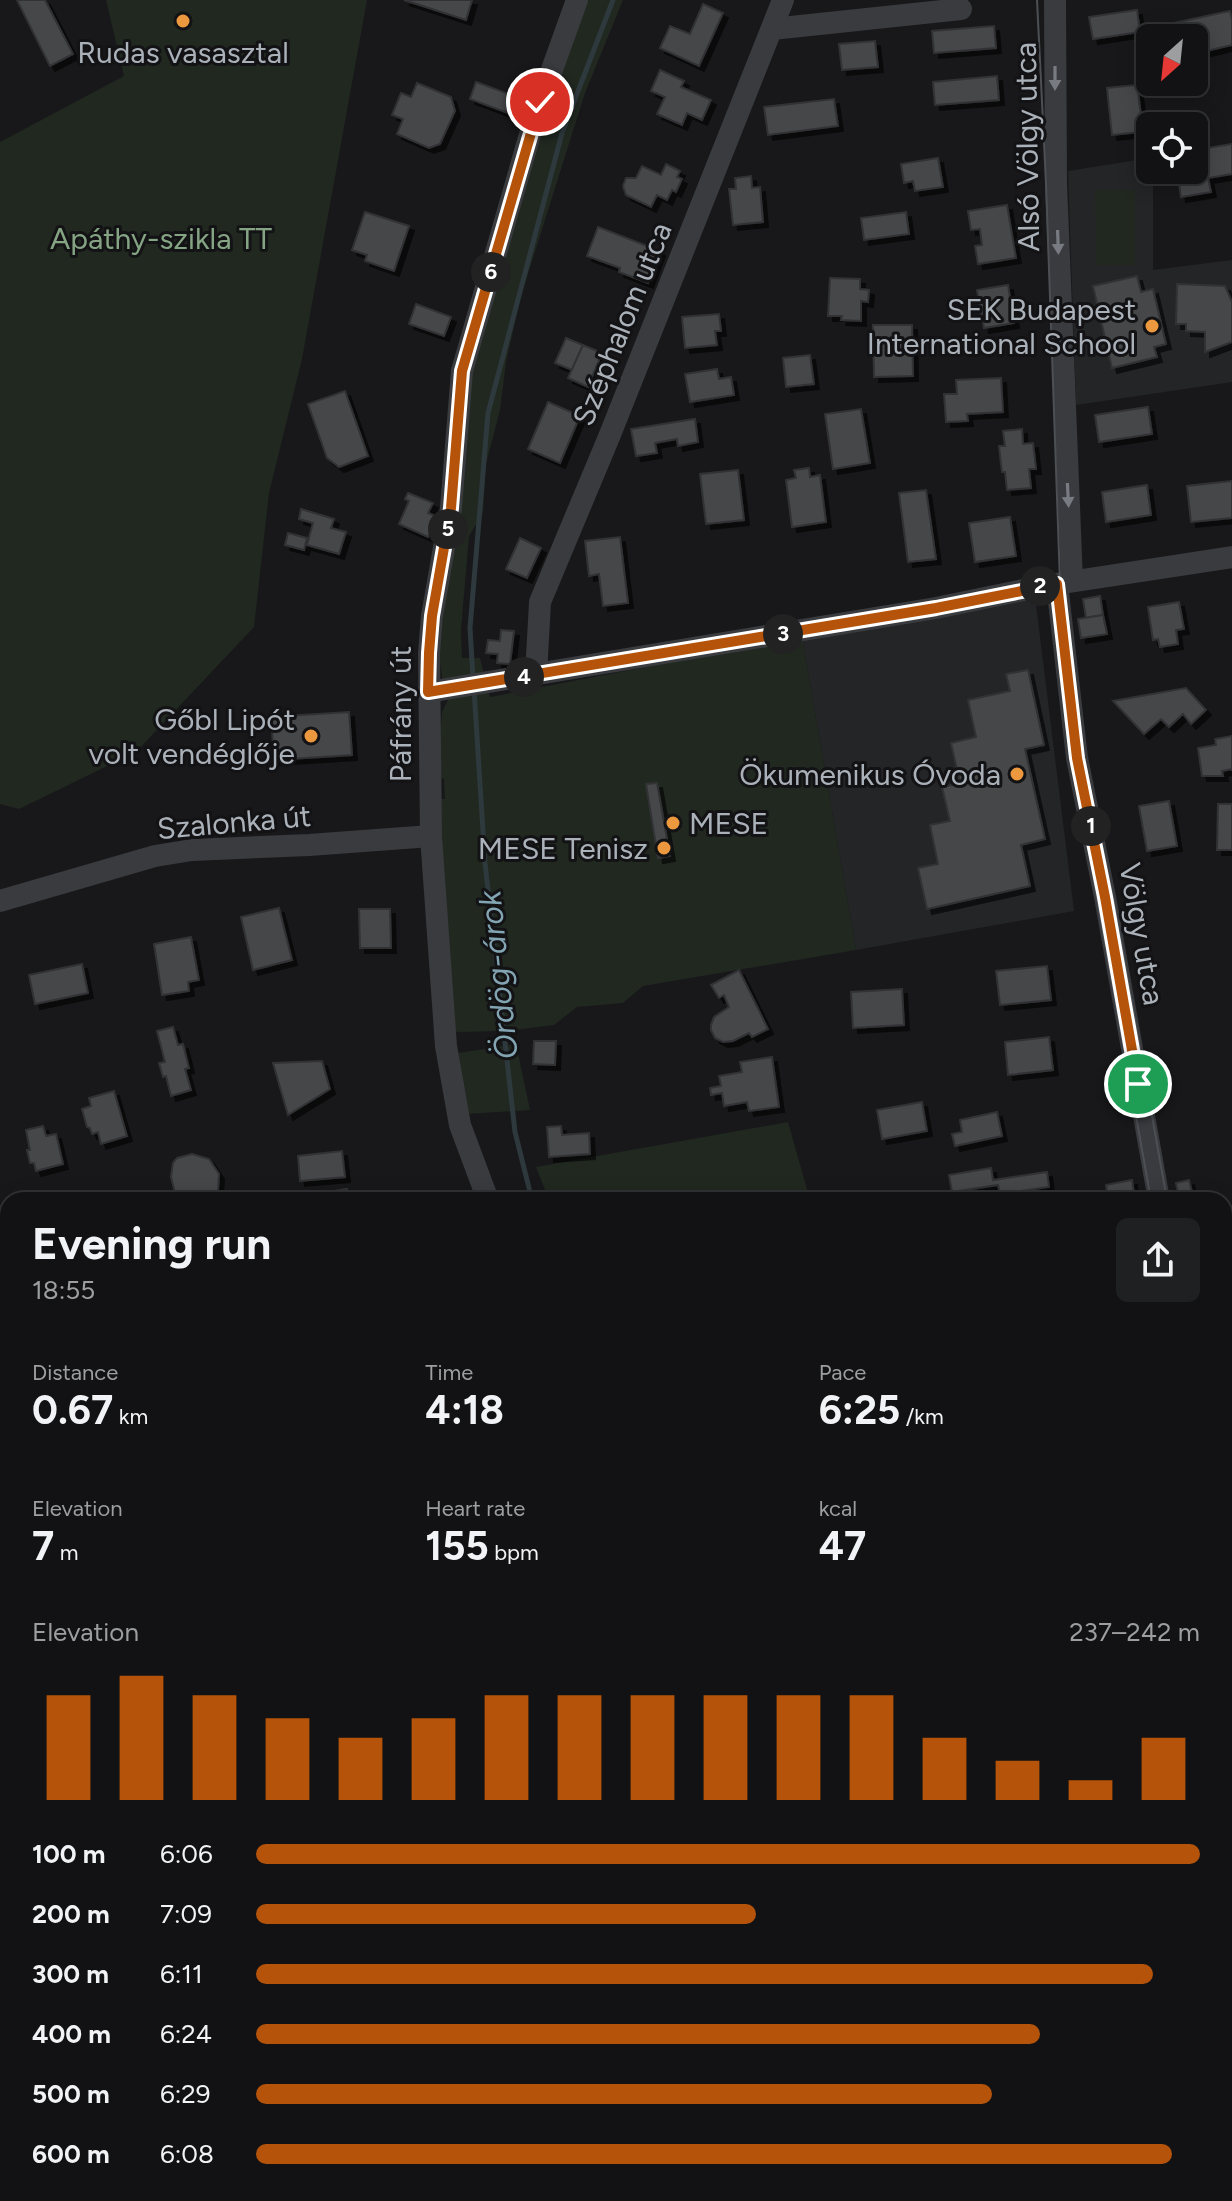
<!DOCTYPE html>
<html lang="en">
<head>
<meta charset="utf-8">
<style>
	:root { --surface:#121214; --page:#1f2022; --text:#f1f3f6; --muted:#9c9ea0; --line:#313234; --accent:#b45309 }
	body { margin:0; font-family:Figtree,sans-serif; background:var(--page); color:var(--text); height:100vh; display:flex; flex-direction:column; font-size:30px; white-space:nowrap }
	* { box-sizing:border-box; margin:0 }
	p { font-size:26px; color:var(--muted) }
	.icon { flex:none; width:44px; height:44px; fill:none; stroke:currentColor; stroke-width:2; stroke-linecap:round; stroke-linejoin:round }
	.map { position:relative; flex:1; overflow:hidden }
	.side { position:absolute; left:0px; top:1192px; width:1232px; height:1010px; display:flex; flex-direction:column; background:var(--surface); border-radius:24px 24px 0 0; box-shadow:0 4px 20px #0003,0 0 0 2px var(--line) }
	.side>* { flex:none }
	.needle { width:52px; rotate:207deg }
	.tools { position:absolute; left:1136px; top:24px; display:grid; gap:16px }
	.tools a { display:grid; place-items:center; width:72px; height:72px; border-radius:12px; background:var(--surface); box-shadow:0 4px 20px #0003,0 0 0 2px var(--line); font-size:40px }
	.pin { position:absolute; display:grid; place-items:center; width:68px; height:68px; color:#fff; margin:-34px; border:4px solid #fff; border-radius:50%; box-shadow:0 2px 8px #0007 }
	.km { position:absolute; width:40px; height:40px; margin:-20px; border-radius:50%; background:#222; color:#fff; font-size:22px; line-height:40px; text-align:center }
	.round { display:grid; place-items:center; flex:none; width:84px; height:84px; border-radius:12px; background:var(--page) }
	.headline { display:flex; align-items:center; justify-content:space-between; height:136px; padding:0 32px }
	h1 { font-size:44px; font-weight:700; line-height:60px }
	.figures { display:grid; grid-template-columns:repeat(3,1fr); gap:12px; height:136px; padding:8px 32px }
	.figures div { display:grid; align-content:center }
	.figures b { font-size:40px; font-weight:700 }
	.figures small { font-size:22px; font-weight:400 }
	.figures p { font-size:22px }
	.chart { height:224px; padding:16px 32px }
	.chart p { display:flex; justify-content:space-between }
	.chart svg { width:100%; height:144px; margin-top:8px; stroke:var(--accent); stroke-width:6 }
	ul { padding:0 32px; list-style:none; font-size:26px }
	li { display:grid; grid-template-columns:128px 96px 1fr; align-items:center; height:60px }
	li i { height:20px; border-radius:10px; background:var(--accent) }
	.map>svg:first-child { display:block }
	.built { fill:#242527 }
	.green { fill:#202820 }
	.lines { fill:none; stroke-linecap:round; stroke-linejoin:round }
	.stream { stroke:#2e393e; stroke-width:5 }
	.building { fill:#45474a; stroke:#323336; stroke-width:2; filter:url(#shadow) }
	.minor { stroke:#393b3f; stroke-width:22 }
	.tram { stroke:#4c4f54; stroke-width:2 }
	.oneway { fill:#787c82 }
	.route-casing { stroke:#fff; stroke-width:16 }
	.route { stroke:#b45309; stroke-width:10 }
	.poi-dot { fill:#ec983e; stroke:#131315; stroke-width:3 }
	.labels { text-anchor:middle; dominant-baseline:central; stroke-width:6; stroke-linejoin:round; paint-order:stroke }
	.poi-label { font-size:30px; fill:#abb1b9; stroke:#131315; text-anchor:end }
	.street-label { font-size:30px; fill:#abb1b9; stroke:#131315 }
	.park-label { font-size:30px; fill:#85a483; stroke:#131315 }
	.water-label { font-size:32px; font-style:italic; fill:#83a4b3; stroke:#131315 }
</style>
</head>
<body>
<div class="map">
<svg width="1232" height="2201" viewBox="0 0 1232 2201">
	<defs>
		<filter id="shadow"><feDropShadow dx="5" dy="5" stdDeviation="0" flood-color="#0009"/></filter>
	</defs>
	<rect width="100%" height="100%" fill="#18181a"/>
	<g class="built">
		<path d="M1150,158V170H1153V270L1232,260V382L1076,405L1068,171Z"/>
		<path d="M1035,597L1074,911L856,950L802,637Z"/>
	</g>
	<g class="green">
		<path d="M106,0H367L302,359L269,493L254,627L136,752L19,809L0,804V142L124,76Z"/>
		<path d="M585,0H623L585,93L521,296L506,362L500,410L486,464L483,513L469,536L461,630L462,658H480L490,697L802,637L856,950L643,986L623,1003L577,1007L554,1025L507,1031L455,1032L438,799H445L444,779L437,777L442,712L448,700L443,683L439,655L468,370L551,95Z"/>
		<path d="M1095,190H1135V265H1096Z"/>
		<path d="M516,1044L530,1110L466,1114L458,1053Z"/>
		<path d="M788,1122L810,1200H549L536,1167Z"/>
		<path d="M0,1467L8,1469V2194H1131L1134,2201H0Z"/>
	</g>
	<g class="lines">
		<g class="stream">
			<path d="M473,679L470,628L488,413L562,133L613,0"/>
			<path d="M474,689L485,863L515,1132L532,1200"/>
			<path d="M1075,2194L1083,2201"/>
		</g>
	</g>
	<g class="building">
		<path d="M17,0H45L73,54L50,66Z"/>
		<path d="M404,0H472L466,20Z"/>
		<path d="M703,4L723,13L699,66L660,48L670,26L690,34Z"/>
		<path d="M1137,10L1140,32L1093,39L1089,17Z"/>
		<path d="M1230,11L1232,20V45L1194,54V38H1163L1160,26Z"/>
		<path d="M994,26L996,48L934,53L932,31Z"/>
		<path d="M875,41L878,67L842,70L839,44Z"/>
		<path d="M660,70L684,81L681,87L711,100L702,120L687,113L682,125L657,114L665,97L651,91Z"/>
		<path d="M997,76L999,100L935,105L933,82Z"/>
		<path d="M476,82L514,96L508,113L470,99Z"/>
		<path d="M417,83L451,97L455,111L440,144L429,148L397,134L403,119L392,115L401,93L411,97Z"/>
		<path d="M1137,85L1141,115L1151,114L1152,126H1150V131L1112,135L1107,88Z"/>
		<path d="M834,99L838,126L768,135L764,107Z"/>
		<path d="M1232,144V174L1208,178L1211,192L1181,197L1177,170H1194V150Z"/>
		<path d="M938,158L943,187L915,191L913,181L904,183L901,164Z"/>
		<path d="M666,164L680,171L677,177L682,179L676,192L672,190L667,200L657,195L651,207L626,195L623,186L626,178H636L642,166L661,175Z"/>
		<path d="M751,176L752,188L760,187L763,222L733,225L729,189H736L735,178Z"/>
		<path d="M1007,205L1016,258L978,264L975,246L982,245L980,229L971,230L968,211Z"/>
		<path d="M365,212L409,226L394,271L365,261L367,255L352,250Z"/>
		<path d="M906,212L909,234L864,240L861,218Z"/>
		<path d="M598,227L660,251L648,283L619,272L620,268L587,256Z"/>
		<path d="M1137,276L1141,292L1153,289L1166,344L1154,347L1157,357L1112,368L1093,286Z"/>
		<path d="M830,278L860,279V289L869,290L868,302L861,301V321L841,320L842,316H828Z"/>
		<path d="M1177,284L1225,286L1232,302V342L1205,352V332L1186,331V324H1176Z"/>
		<path d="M1008,285L1014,323L984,328L977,290Z"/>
		<path d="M416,304L451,317L444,336L409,324Z"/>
		<path d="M719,314L721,331H715L717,345L685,348L682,317Z"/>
		<path d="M873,325H912L913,376L874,377Z"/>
		<path d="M566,338L583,345L572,370L555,363Z"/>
		<path d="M583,345L602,353L588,387L568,378Z"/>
		<path d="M810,355L814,384L786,387L783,358Z"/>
		<path d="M717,369L719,379L731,377L734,395L690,402L685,374Z"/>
		<path d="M1001,378L1003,412L967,414L968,421L946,422L944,394H957L956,380Z"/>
		<path d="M345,391L368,456L339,467L327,458L308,404Z"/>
		<path d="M548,402L580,416L560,463L528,449Z"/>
		<path d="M1148,407L1152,434L1099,442L1095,415Z"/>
		<path d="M861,409L870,463L833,469L825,414Z"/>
		<path d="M695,419L698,442L678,446L677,439L655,443L657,453L636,456L631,429Z"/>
		<path d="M1022,429L1023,444L1033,443L1036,469H1029L1031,488L1007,490L1005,472H1002L999,446H1005L1003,431Z"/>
		<path d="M809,468L810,477L820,475L826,522L792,527L786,480L796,478L794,470Z"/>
		<path d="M738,470L744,520L706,524L700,474Z"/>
		<path d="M1232,481V518L1191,522L1187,486Z"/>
		<path d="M1147,485L1151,515L1106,522L1102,492Z"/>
		<path d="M926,490L936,559L908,562L899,493Z"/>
		<path d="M408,493L433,503L428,513L440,518L434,533L431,531L428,537L399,524L409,501L405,499Z"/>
		<path d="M301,509L334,519L331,528L346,532L339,554L307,545L313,523L299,519Z"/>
		<path d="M1010,517L1016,556L975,562L969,523Z"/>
		<path d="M288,533L307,538L304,550L285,545Z"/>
		<path d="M620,537L628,603L603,606L599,574L589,576L585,541Z"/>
		<path d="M520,538L541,548L527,578L506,569Z"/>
		<path d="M1100,596L1103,615L1086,618L1083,599Z"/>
		<path d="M1179,602L1184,629L1176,630L1178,644L1160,647L1158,639L1153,640L1148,607Z"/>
		<path d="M1103,615L1107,634L1081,638L1078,619Z"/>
		<path d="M501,630L514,631L510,664L497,663L498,654L486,653L488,640L500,641Z"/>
		<path d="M1028,670L1044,745L1025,749L1045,839L1021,845L1030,886L927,909L918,868L938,864L930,825L950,821L942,787L960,783L951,743L976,737L968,700L1010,691L1006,674Z"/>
		<path d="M1186,688L1206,710L1191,724L1183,714L1169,727L1161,719L1144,734L1113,701Z"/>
		<path d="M349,712L352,755L274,760L271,717Z"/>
		<path d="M1232,736V771V769L1222,771L1223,776H1202L1198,748L1216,745L1215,739Z"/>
		<path d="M657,783L670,856L658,858L646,784Z"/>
		<path d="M1169,801L1177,846L1147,851L1139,806Z"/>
		<path d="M1218,804H1232V850H1217Z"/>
		<path d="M279,908L292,960L253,970L241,917Z"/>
		<path d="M359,909H390L391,948H360Z"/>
		<path d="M191,937L199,980L188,982L189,991L162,995L154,944Z"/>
		<path d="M82,964L88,993L35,1004L29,975Z"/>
		<path d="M1047,966L1051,1000L1000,1005L996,971Z"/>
		<path d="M739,970L768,1029L752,1037L749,1033L733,1041L723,1042L715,1038L711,1030V1025L714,1017L729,1007L724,995L719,998L711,985Z"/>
		<path d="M902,989L904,1025L853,1028L851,992Z"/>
		<path d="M173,1027L178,1045L183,1044L189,1068L185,1069L191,1090L171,1096L166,1076L163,1077L159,1063L165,1062L157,1031Z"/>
		<path d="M1049,1037L1053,1070L1008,1075L1005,1042Z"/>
		<path d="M534,1041H556L555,1065L533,1064Z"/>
		<path d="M772,1057L779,1107L749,1111L747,1102L724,1106L722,1093L711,1095L710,1088L721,1086L719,1076L742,1072L740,1062Z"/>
		<path d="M322,1061L330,1089L288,1115L273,1063Z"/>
		<path d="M114,1091L127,1136L101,1144L98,1132L92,1134L90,1128L87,1127L82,1109L91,1106L89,1098Z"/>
		<path d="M922,1102L927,1131L882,1139L877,1110Z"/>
		<path d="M997,1112L1002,1136L955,1146L952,1134L962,1132L960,1120Z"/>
		<path d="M43,1126L46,1136L56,1134L63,1164L36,1171L34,1163H30L27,1150H30L26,1130Z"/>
		<path d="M561,1126L562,1135L589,1133L590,1154L549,1157L547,1127Z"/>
		<path d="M342,1151L345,1177L300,1181L298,1156Z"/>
		<path d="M192,1154L209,1159L219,1174L218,1191L212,1200H180L175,1193L171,1177L173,1163L177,1158Z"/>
		<path d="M991,1168L993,1180L1047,1172L1049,1187L1000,1194L998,1185L952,1192L949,1175Z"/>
		<path d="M1132,1180L1135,1200H1108L1106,1185Z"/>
		<path d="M1189,1180L1194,1200H1179L1176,1183Z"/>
		<path d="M347,1189L349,1200H306L305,1196Z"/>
		<path d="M8,1235V1277L0,1279V1236Z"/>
		<path d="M8,1348V1395L5,1396L0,1377V1359L5,1358L2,1349Z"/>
		<path d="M1232,2111V2146L1224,2141V2120L1226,2122Z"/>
	</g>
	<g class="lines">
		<g class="minor">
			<path d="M1055,0L1056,183L1072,581"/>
			<path d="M772,29L961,9"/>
			<path d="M1057,584L1077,758L1105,897L1159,1200"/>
			<path d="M536,675L540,602L609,437L783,0"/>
			<path d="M428,692L936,608L1043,586L1232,557"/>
			<path d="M0,901L155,856L192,850L309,845L431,836"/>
			<path d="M488,1200L460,1125L446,1046L431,836L429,653L432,616L451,508L462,371L535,117L577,0"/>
			<path d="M0,1445H8"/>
			<path d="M1224,1572L1232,1618"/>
			<path d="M1224,1967L1232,1966"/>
		</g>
		<g class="tram">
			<path d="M1037,0L1046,183L1060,583L1067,654L1078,729L1114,903L1167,1200"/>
			<path d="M1065,719L1151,1200"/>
			<path d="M1224,1525L1232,1571"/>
			<path d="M1224,1619L1232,1665"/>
		</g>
	</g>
	<defs><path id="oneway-solid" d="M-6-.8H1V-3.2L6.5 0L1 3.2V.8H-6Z" transform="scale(2)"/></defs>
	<g class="oneway">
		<use href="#oneway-solid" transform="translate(1055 78) rotate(90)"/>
		<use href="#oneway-solid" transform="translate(1058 242) rotate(88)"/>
		<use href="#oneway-solid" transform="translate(1068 495) rotate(87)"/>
	</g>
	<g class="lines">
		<defs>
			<path id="route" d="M540,102L462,371L451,508L432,616L429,653L428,692L936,608L1057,584L1077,758L1105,897L1138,1084"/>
		</defs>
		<use href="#route" class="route-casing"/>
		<use href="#route" class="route"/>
	</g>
	<g class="poi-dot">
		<circle cx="183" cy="21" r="8"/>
		<circle cx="1152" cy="326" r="8"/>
		<circle cx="311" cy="736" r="8"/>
		<circle cx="1017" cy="774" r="8"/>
		<circle cx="673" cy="823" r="8"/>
		<circle cx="664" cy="848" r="8"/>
	</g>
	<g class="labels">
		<g class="poi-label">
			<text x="183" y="52" text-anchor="middle">Rudas vasasztal</text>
			<text x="1136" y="309">SEK Budapest<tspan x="1136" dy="34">International School</tspan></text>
			<text x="295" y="719">Gőbl Lipót<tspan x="295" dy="34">volt vendéglője</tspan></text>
			<text x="1001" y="774">Ökumenikus Óvoda</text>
			<text x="689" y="823" text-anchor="start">MESE</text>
			<text x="648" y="848">MESE Tenisz</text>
		</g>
		<g class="street-label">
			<text transform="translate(1027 147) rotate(-91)">Alsó Völgy utca</text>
			<text transform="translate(622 324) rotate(-68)">Széphalom utca</text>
			<text transform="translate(400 714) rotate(-90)">Páfrány út</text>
			<text transform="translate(234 822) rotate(-5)">Szalonka út</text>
			<text transform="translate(1142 934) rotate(80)">Völgy utca</text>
		</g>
		<g class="park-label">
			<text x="161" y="238">Apáthy-szikla TT</text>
		</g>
		<g class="water-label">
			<text transform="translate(498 975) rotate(-96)">Ördög-árok</text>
		</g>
	</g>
</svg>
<div class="tools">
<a><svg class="needle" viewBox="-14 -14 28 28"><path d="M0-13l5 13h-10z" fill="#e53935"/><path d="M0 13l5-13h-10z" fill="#9c9ea0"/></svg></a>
<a><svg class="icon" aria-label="locate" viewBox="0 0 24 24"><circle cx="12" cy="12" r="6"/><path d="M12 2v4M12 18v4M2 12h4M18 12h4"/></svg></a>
</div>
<div class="pin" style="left:1138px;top:1084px;background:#1e9e55"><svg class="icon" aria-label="arrive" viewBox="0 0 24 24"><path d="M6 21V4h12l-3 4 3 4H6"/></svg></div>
<div class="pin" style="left:540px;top:102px;background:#d93025"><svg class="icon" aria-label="check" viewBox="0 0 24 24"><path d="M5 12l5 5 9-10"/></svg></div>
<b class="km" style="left:1091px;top:826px">1</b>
<b class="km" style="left:1040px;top:586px">2</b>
<b class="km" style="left:783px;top:634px">3</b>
<b class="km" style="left:524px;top:677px">4</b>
<b class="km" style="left:448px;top:529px">5</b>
<b class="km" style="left:491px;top:272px">6</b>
<section class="side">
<div class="headline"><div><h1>Evening run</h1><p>18:55</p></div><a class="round"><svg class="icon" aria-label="share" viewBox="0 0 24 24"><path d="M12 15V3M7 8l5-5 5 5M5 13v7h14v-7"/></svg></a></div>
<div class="figures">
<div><p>Distance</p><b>0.67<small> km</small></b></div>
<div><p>Time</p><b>4:18</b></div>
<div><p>Pace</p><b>6:25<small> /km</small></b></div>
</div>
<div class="figures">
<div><p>Elevation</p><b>7<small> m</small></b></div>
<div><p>Heart rate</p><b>155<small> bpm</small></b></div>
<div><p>kcal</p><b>47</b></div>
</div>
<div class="chart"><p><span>Elevation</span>237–242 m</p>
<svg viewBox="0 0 160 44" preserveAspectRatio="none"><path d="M5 44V12M15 44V6M25 44V12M35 44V19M45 44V25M55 44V19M65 44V12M75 44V12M85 44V12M95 44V12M105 44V12M115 44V12M125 44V25M135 44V32M145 44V38M155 44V25"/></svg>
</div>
<ul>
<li><b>100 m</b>6:06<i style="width:100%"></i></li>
<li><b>200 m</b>7:09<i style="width:53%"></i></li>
<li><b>300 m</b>6:11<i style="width:95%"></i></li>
<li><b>400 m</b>6:24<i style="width:83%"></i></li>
<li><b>500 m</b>6:29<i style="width:78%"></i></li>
<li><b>600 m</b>6:08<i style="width:97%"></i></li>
</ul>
</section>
</div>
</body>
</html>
